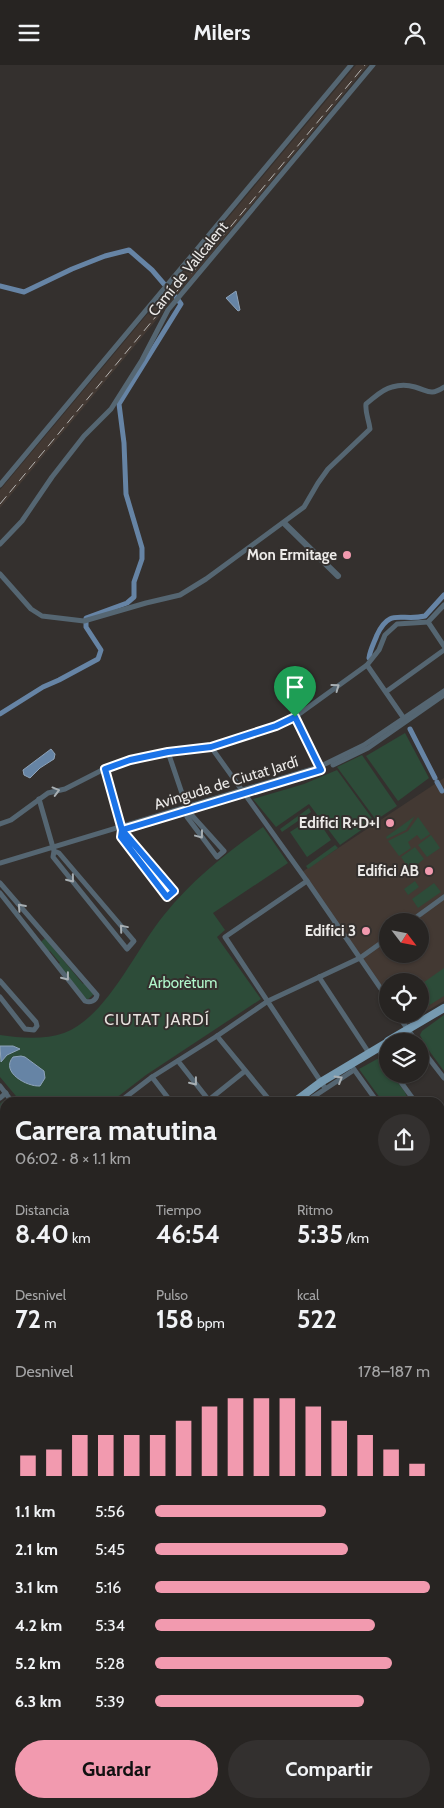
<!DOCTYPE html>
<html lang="es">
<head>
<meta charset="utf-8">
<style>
	:root { --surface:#272422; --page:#33302f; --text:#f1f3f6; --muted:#a4a4a5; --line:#434140; --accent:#f29aaf }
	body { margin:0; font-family:Cabin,sans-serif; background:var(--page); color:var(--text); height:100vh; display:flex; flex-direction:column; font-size:19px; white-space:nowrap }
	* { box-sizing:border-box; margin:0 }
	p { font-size:16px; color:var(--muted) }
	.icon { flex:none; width:28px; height:28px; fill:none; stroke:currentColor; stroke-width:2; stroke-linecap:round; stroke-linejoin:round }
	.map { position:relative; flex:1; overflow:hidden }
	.sheet { position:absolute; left:0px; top:1032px; width:445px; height:711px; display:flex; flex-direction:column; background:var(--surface); border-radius:15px 15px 0 0; box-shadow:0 1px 4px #0004,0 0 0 1px var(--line) }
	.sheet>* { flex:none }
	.needle { width:32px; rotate:122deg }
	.tools { position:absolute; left:379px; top:848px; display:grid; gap:10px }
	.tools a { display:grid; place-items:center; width:50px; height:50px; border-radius:50%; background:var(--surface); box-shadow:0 1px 4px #0004,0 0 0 1px var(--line); font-size:25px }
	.pin { position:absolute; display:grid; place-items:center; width:42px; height:42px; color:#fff; margin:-51px -21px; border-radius:50% 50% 50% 0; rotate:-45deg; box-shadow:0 0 5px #0007 }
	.pin .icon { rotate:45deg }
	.round { display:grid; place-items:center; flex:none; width:52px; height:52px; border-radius:26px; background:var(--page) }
	.summary { display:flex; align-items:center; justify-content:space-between; height:85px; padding:0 15px }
	h1 { font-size:28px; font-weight:800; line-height:38px }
	.stats { display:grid; grid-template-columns:repeat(3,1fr); gap:8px; height:85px; padding:5px 15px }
	.stats div { display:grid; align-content:center }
	.stats b { font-size:25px; font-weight:800 }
	.stats small { font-size:14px; font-weight:400 }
	.stats p { font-size:14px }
	.chart { height:140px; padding:10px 15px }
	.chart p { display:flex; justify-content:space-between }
	.chart svg { width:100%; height:90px; margin-top:5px; stroke:var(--accent); stroke-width:6 }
	.action { display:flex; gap:10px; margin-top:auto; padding:10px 15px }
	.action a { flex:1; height:58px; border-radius:30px; background:var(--accent); color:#111; font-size:20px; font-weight:800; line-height:58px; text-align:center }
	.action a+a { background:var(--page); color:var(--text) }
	ul { padding:0 15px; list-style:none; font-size:16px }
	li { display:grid; grid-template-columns:80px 60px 1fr; align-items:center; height:38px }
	li i { height:12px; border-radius:6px; background:var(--accent) }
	header { display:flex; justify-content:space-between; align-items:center; height:65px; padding:0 15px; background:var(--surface); font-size:22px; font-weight:800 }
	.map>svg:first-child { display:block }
	.built { fill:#433933; fill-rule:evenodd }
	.green { fill:#2d4c39 }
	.water { fill:#6684a5; stroke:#8ea3b9 }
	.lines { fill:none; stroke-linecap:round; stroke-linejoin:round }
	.canal { stroke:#6684a5; stroke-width:5 }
	.minor { stroke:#556672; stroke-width:5 }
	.tertiary { stroke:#556672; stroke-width:6 }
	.primary { stroke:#769ab1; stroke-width:8 }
	.rail { stroke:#b4b2b0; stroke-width:1; stroke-dasharray:10 5; stroke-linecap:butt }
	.oneway { stroke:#a8afb3 }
	.route-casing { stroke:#fff; stroke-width:10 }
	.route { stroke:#1a73e8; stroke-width:6 }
	.poi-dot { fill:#f29aaf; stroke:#34302e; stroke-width:2 }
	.labels { text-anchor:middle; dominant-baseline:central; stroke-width:4; stroke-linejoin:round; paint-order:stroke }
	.street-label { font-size:15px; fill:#eceae8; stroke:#34302e }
	.poi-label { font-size:15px; font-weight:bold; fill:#eceae8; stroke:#34302e; text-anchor:end }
	.park-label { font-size:15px; fill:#b1f8cc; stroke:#34302e }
	.neighbourhood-label { font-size:16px; letter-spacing:1px; fill:#e8e3df; stroke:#34302e }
</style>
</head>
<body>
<header><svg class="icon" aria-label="menu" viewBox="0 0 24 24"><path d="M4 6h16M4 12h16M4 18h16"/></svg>Milers<svg class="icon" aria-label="person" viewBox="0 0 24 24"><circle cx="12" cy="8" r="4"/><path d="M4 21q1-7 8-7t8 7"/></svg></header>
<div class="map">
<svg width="444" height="1743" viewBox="0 0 444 1743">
	<rect width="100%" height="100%" fill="#34302e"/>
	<g class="built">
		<path d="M356,0H368L0,443V425Z"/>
		<path d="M444,713V936L406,958L400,949H420V916H388L387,931L302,807ZM388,856H420V889H388Z"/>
		<path d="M0,1320L5,1327V1416L0,1422Z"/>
	</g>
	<g class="green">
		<path d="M405,668L429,713L398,736L366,691Z"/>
		<path d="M362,690L397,741L376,755L337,702Z"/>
		<path d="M337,705L374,756L340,780L309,739L276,762L253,734L304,719Z"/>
		<path d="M309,743L311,747L282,767L280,764Z"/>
		<path d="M315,751L331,775L307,792L290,767Z"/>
		<path d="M415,751L406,765L387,774L386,772Z"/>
		<path d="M418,752L430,769L421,775L417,770L408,777L411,783L399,791L388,776L408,766Z"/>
		<path d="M263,762L288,798L213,848L225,865L217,872L261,934L146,1010L111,1037H21L0,1012V970C20,973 44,975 64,968C107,952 135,885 164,850C192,815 226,788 263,762Z"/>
		<path d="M431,770L440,783L427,792L418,780Z"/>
		<path d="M335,780L338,783L308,804L306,801Z"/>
		<path d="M415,782L424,794L410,805L401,792Z"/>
		<path d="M415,816L419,822L408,830L404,824Z"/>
		<path d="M434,818L441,827L418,843L412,834Z"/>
		<path d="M45,873L83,919L84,918L94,929L87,935L58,899L60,898L50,886L49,887L41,877Z"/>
		<path d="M444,903V931L420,946V920Z"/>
		<path d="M444,950V1006L425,980L420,970L422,966Z"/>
		<path d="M379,993L387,1004L388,1009H391L405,1027L409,1037H383L359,1004Z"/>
		<path d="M3,1036L5,1038V1120L0,1124V1039Z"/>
		<path d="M5,1574V1687L0,1690V1575Z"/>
		<path d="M0,1709L5,1713V1727L0,1738Z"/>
	</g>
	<g class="water">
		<path d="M236,226L240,245L238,246L226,233Z"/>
		<path d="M51,684L55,689L54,694L40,703L30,713L24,710L23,705Z"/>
		<path d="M0,981H13L20,984L7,990L1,997Z"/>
		<path d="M21,991L25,992L44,1006L45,1013L40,1021C27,1022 0,1007 13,992Z"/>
	</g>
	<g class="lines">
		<g class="canal">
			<path d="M0,221L24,227L72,204L105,191L129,185L152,205L164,219"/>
			<path d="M369,593C370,585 374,578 377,570C390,542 401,557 425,551L444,530"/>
			<path d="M0,649L43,622L59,615L98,594L101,585L86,562V553L127,538L134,532V517L142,494V483L126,429L124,378L119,339L181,239L176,232"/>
			<path d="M410,664L435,713"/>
			<path d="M437,717L442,726"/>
			<path d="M440,1279L444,1283"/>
			<path d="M0,1456L5,1443"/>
		</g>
		<g class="minor">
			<path d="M0,420L351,0"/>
			<path d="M0,479L22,456L52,412L84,371L111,344L142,295L168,245L373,0"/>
			<path d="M0,509L31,544L42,551L84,556L146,538L180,530L206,514L304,442L318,418L328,404L370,364C369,355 365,348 366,339C374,333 382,324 392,322C399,320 408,320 415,322C429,326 430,331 444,322"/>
			<path d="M428,557L444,581"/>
			<path d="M367,600L405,655"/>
			<path d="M387,626L444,585"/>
			<path d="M295,652L320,703"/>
			<path d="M211,682L307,816L388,934"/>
			<path d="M168,687L188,746L187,752L217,792L224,786L188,746"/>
			<path d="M333,700L368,683L444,630"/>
			<path d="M105,704L122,765L174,826L167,831L121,773L122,765"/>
			<path d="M39,734L54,786L53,792L127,884L134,876L59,788L54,786"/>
			<path d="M0,759L11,755L48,728L65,724L112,700L168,687L211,682L275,661L295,652L367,600L379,585L385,570L397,559L428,557L444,540"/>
			<path d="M0,798L319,702L364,680L444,626"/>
			<path d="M307,816L225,872L325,1023"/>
			<path d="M0,818L97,930C96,936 90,938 85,936L0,828"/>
			<path d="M411,856L444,832"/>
			<path d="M319,912L369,988"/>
			<path d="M0,916L36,957L37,961L34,965L25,964L0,932"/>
			<path d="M397,949L416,976"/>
			<path d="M217,971L272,1038"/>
			<path d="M420,982L444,1013"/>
			<path d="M377,983L388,998"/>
			<path d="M178,996L211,1038"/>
			<path d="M353,1003L378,1038"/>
			<path d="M395,1009L416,1038"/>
			<path d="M152,1012L172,1038"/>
			<path d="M0,1021L13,1038"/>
			<path d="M0,1033L6,1028"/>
			<path d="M118,1038L152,1012L217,971L268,936L360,893L388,873"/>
			<path d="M205,1038L245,1006"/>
			<path d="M304,1038L354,1005"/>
			<path d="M440,1071L444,1077"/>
			<path d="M440,1092L444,1089"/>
			<path d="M0,1134L5,1130"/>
			<path d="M0,1157L5,1163"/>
			<path d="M440,1165L444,1160"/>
			<path d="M0,1194L5,1200"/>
			<path d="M440,1203L444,1200"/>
			<path d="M440,1213L444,1216"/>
			<path d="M0,1313L5,1320"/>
			<path d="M0,1430L5,1419"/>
			<path d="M440,1573H444"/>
			<path d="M188,1743L200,1739"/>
		</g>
		<g class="tertiary">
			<path d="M284,458L338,511"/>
			<path d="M0,1572H5"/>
		</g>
		<g class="primary">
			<path d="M388,976L444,943"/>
			<path d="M293,1038L321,1017L388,977"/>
			<path d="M0,1298L5,1294"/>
		</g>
		<path class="rail" d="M0,439L365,0"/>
	</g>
	<defs><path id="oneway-chevron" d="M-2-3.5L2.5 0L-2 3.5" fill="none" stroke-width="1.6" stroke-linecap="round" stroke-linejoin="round" transform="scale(1.25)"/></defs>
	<g class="oneway">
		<use href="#oneway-chevron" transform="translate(336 622) rotate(-36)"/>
		<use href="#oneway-chevron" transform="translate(56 726) rotate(-15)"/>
		<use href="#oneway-chevron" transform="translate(200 770) rotate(53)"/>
		<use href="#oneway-chevron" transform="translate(71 814) rotate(51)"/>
		<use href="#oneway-chevron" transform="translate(21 842) rotate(-132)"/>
		<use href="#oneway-chevron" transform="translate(123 863) rotate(-130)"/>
		<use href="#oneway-chevron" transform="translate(66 912) rotate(52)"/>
		<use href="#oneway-chevron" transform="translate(339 1014) rotate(-31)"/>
		<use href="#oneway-chevron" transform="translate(194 1017) rotate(52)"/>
	</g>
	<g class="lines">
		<defs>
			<path id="route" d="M295,652L276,661L211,682L168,687L130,695L105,704L122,765L121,772L167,832L174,826L122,765L321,705L295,652"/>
		</defs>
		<use href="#route" class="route-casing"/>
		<use href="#route" class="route"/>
	</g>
	<g class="poi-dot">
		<circle cx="347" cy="490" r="5"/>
		<circle cx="390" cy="758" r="5"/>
		<circle cx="429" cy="806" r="5"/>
		<circle cx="366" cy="866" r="5"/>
	</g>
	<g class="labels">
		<g class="street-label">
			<text transform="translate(188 204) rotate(-51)">Camí de Vallcalent</text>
			<text transform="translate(226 718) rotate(-17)">Avinguda de Ciutat Jardí</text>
		</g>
		<g class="poi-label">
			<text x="337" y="490">Mon Ermitage</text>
			<text x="380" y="758">Edifici R+D+I</text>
			<text x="419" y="806">Edifici AB</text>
			<text x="356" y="866">Edifici 3</text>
		</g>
		<g class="park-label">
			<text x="183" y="918">Arborètum</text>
		</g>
		<g class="neighbourhood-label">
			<text x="157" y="954">CIUTAT JARDÍ</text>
		</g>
	</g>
</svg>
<div class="tools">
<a><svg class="needle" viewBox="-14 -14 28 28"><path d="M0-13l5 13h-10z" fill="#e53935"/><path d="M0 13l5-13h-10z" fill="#a4a4a5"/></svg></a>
<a><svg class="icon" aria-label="locate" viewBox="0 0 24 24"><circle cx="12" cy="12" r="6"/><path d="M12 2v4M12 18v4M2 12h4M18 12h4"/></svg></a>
<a><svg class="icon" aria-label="layers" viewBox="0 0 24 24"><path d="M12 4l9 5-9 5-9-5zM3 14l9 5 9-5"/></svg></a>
</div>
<div class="pin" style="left:295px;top:652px;background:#1e9e55"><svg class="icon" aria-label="arrive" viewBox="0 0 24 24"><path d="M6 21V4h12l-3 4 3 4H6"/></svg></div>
<section class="sheet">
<div class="summary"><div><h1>Carrera matutina</h1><p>06:02 · 8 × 1.1 km</p></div><a class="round"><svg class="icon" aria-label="share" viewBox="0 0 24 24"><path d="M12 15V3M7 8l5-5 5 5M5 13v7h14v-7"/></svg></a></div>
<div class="stats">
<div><p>Distancia</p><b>8.40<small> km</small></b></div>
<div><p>Tiempo</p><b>46:54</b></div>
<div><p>Ritmo</p><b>5:35<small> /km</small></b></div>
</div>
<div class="stats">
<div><p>Desnivel</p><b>72<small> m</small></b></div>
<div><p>Pulso</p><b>158<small> bpm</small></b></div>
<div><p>kcal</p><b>522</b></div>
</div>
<div class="chart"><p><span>Desnivel</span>178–187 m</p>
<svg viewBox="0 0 160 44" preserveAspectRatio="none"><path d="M5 44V34M15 44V31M25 44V24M35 44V24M45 44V24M55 44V24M65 44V17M75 44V10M85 44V6M95 44V6M105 44V6M115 44V10M125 44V17M135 44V24M145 44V31M155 44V38"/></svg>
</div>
<ul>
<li><b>1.1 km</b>5:56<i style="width:62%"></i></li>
<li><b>2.1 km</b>5:45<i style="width:70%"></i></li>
<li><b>3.1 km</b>5:16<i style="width:100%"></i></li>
<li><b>4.2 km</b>5:34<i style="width:80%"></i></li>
<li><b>5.2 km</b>5:28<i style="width:86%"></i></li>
<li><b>6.3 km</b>5:39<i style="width:76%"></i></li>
</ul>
<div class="action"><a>Guardar</a><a>Compartir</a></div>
</section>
</div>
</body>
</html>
